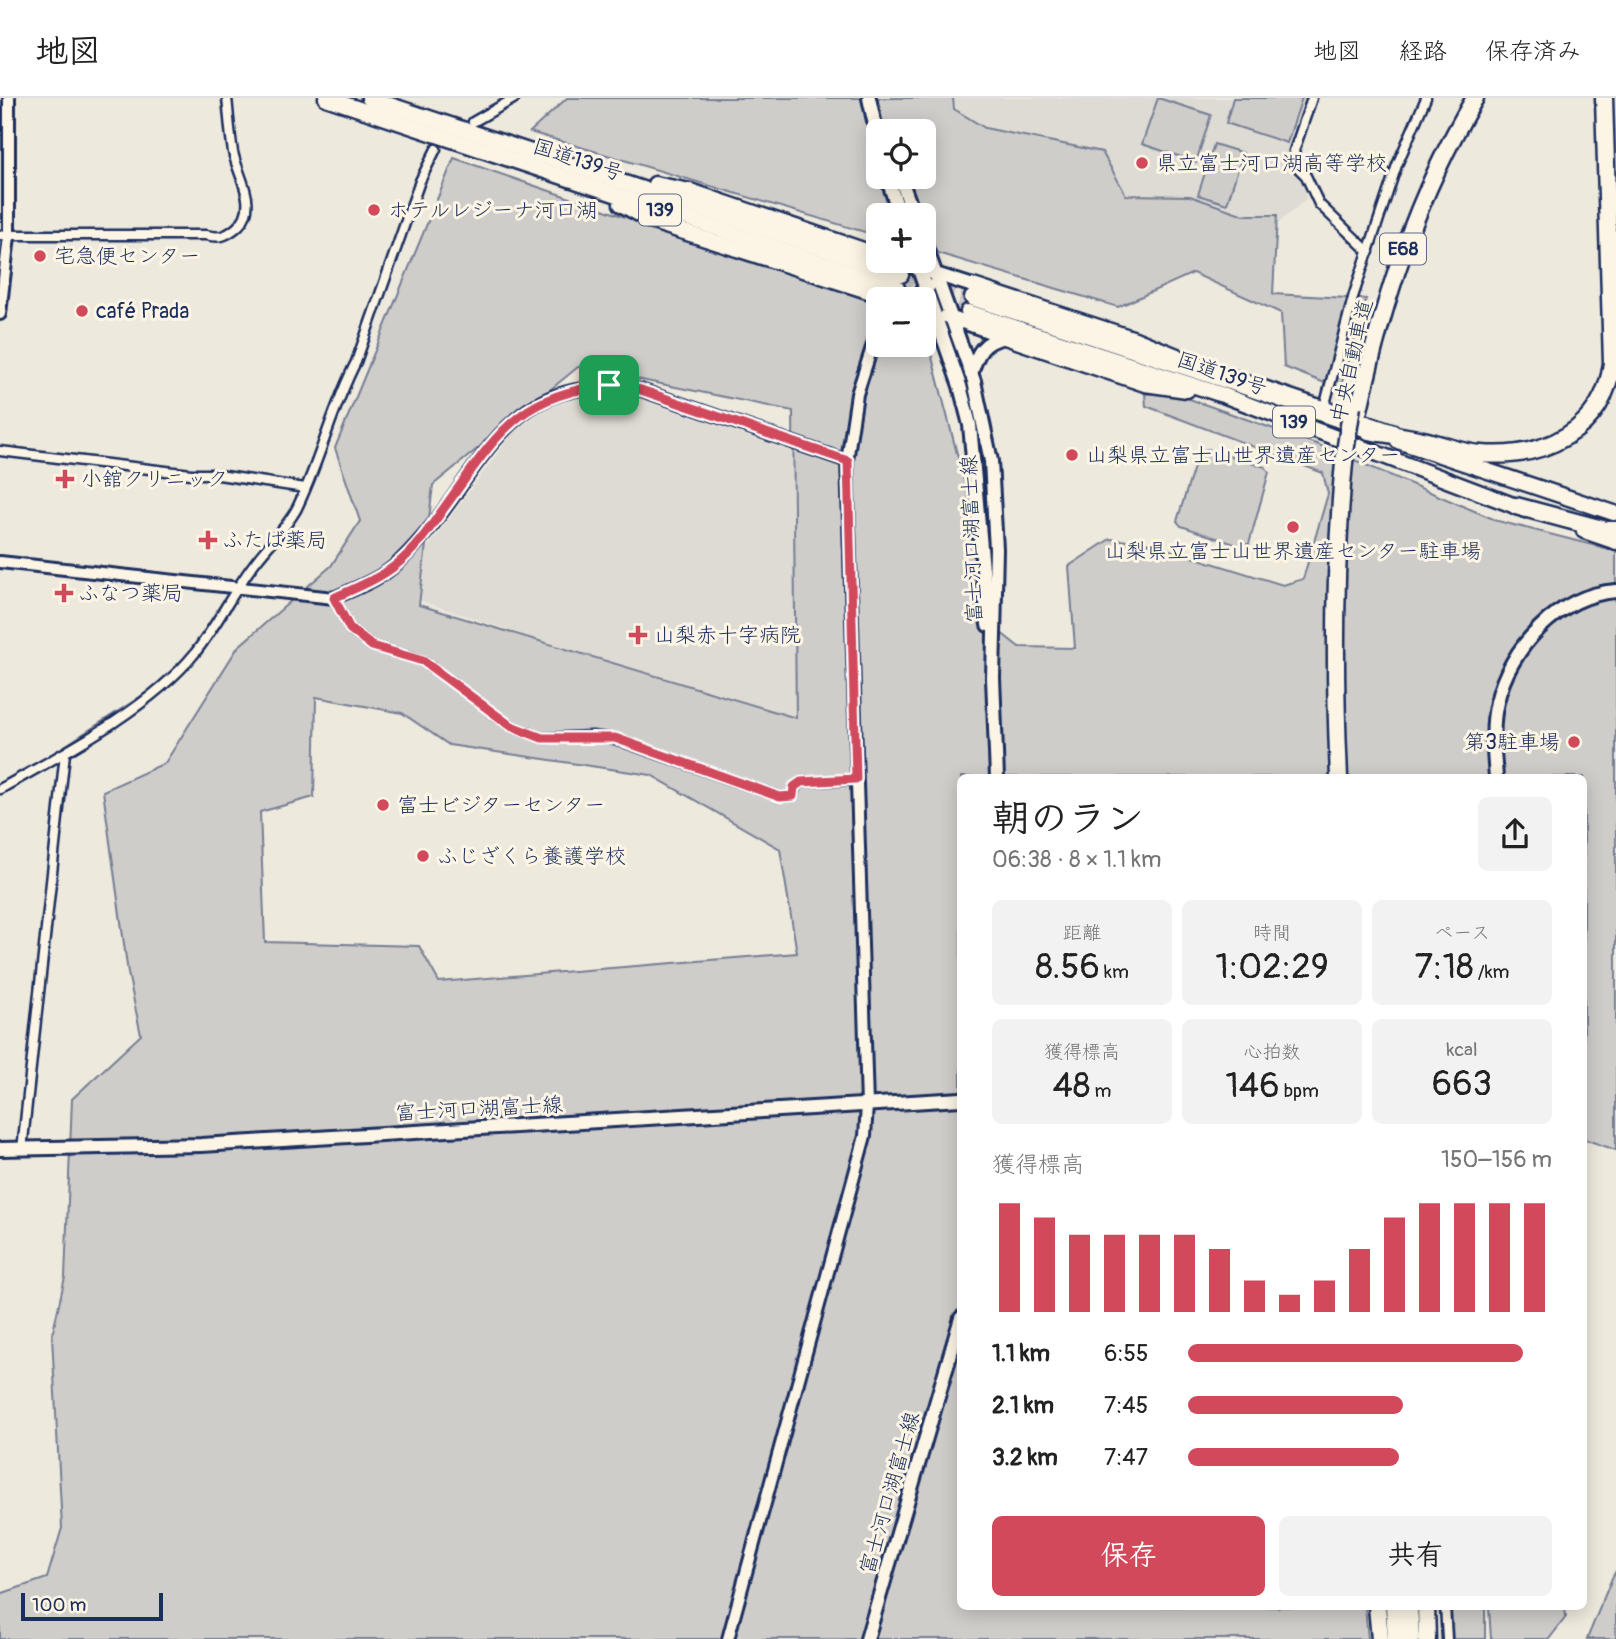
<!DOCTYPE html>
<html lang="ja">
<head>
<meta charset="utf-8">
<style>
	:root { --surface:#fff; --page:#f2f2f2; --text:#222; --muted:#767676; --line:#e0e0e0; --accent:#d1495b }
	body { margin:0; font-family:Pangolin,"Klee One",sans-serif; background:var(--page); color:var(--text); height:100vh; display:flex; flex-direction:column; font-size:26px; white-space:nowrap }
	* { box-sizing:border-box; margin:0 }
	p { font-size:23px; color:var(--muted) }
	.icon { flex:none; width:38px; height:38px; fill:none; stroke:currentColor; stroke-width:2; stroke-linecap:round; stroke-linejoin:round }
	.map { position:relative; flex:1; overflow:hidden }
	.drawer { position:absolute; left:957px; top:676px; width:630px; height:836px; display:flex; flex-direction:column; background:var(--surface); border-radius:10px; box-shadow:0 4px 18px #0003 }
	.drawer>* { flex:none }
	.fabs { position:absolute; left:866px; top:21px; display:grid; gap:14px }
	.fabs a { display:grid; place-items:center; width:70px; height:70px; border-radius:10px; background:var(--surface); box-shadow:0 4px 18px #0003; font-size:35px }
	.scale { position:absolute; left:21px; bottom:18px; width:142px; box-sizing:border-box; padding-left:7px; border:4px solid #1b2f5e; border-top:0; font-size:19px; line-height:24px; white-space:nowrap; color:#1b2f5e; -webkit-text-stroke:5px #fcf5e5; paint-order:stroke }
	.pin { position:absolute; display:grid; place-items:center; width:60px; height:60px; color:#fff; margin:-30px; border-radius:14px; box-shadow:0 4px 10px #0006 }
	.round { display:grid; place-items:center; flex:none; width:74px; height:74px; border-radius:10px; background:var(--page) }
	.headline { display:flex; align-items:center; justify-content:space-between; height:119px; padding:0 35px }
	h1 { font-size:38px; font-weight:600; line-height:52px }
	.stats { display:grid; grid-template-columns:repeat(3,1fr); gap:10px; height:119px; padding:7px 35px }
	.stats div { display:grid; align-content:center; border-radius:10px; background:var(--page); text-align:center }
	.stats b { font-size:35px; font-weight:600 }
	.stats small { font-size:19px; font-weight:400 }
	.stats p { font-size:19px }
	.chart { height:196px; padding:14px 35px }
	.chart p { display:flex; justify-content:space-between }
	.chart svg { width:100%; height:126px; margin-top:7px; stroke:var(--accent); stroke-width:6 }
	.button { display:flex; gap:14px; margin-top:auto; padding:14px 35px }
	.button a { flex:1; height:80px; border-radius:10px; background:var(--accent); color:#fff; font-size:28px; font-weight:600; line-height:80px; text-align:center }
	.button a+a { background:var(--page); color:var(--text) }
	ul { padding:0 35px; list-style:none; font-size:23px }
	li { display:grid; grid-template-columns:112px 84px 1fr; align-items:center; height:52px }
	li i { height:18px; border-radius:9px; background:var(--accent) }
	header { display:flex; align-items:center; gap:42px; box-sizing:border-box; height:98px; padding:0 35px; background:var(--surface); border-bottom:2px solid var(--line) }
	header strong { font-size:33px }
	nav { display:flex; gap:38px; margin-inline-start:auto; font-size:24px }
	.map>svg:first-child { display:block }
	.built { fill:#dedbd4 }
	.green { fill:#cfcdca; stroke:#757e94; stroke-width:2; fill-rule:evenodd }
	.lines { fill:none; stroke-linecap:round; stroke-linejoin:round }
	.stream { stroke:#6c778f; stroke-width:2.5 }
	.trunk-tunnel { stroke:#c4c4c4; stroke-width:14; stroke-dasharray:14 7; stroke-linecap:butt }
	.minor-casing { stroke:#1b2f5e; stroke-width:13 }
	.tertiary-casing { stroke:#1b2f5e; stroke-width:16 }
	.secondary-casing { stroke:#1b2f5e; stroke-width:18 }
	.trunk-casing { stroke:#1b2f5e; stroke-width:19 }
	.motorway-casing { stroke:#1b2f5e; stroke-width:21 }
	.minor { stroke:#fcf5e5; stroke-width:8 }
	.tertiary { stroke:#fcf5e5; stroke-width:10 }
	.secondary { stroke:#fcf5e5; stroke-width:12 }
	.trunk { stroke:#fcf5e5; stroke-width:14 }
	.motorway { stroke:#fcf5e5; stroke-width:16 }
	.motorway-bridge-casing { stroke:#1b2f5e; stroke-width:21; stroke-linecap:butt }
	.motorway-bridge { stroke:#fcf5e5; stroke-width:16 }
	.route-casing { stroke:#fff; stroke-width:14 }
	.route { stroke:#d1495b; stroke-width:9 }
	.poi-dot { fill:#d1495b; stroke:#fcf5e5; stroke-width:2.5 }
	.labels { text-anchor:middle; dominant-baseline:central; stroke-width:6; stroke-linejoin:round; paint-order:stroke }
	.shield { fill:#fcf5e5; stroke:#5e6a86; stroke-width:2 }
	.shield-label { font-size:19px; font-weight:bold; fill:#1b2f5e }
	.street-label { font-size:21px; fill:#1b2f5e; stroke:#fcf5e5 }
	.poi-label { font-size:21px; fill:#1b2f5e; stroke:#fcf5e5; text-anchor:start }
</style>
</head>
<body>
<header>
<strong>地図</strong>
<nav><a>地図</a><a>経路</a><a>保存済み</a></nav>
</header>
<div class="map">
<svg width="1616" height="1541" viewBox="0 0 1616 1541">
	<rect width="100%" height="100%" fill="#eee9dd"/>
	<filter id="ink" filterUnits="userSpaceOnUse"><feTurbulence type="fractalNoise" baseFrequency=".0143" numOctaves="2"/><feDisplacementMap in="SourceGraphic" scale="14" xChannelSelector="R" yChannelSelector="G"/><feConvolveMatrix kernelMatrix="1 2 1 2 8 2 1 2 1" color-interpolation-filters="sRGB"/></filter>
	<g filter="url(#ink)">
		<g class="built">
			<path d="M886,0H1306L1288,56L1293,73L1305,89L1306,101L1265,137L924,46V33Z"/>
			<path d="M608,297L641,301L828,366L848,645L379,489L405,472L431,445L517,329L553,308L578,300Z"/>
		</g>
		<g class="green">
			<path d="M567,0H953L954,11L985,30L1102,54L1126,97L1190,98L1244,117H1277L1273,196L1366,201L1340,291L1284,269L1281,215L1193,175L1118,209L924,151V117H878V138L530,34ZM878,33H924V79H878Z"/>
			<path d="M1158,0L1211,17L1196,64L1142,46Z"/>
			<path d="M1233,0H1302L1287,45L1226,25Z"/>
			<path d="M1214,46L1243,55L1227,106L1198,97Z"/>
			<path d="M454,60L878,206V247H924V240L929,248L974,421L976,515L1019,549L1075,550L1069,468L1110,441L1147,445L1283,487L1303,481L1328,396L1323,375L1146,308L1145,296L1170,294L1319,347L1498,423L1616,453V1052L1584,1041V679H961V1508L1365,1509L1368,1541H0V1496L47,1480L62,1430L52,1238L65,1179L72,1001L141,937L128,875L103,693L165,665L238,549L331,468L360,423L335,350ZM578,269L793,313L796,620L419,507L433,387ZM316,599L402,615L449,647L651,677L780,751L797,855L439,884L419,848L265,844L260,714L314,699Z"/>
			<path d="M1208,351L1265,369L1269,374L1249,446L1237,447L1181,428L1177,423L1199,353Z"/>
			<path d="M1616,1473V1541H1587L1612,1480Z"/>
			<path d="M1451,1509H1485V1541H1453Z"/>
			<path d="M1489,1509H1565L1566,1519L1549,1541H1491Z"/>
		</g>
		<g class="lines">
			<path class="stream" d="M0,685L42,663L148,594"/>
			<g class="trunk-tunnel">
				<path d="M901,177L972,200"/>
				<path d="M897,190L968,214"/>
			</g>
			<defs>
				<g id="minor">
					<path d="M1312,0L1294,53L1299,71L1306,78L1319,106L1369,154"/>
					<path d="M473,24L515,0"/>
					<path d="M0,137H206C219,140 225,139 236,130C261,109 238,79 233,54C230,37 229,18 227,0"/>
					<path d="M1175,257L1394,331"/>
					<path d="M1325,306L1354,196L1397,67L1426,0"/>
					<path d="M0,353L191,376H212L305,390"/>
					<path d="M334,500L350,531L372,548L423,563L511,628L542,640L592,638L615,641L780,699L793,698L795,689L801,684L856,682"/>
					<path d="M0,691C61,657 151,610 195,555C218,526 234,491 257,462C270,445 285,431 296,412C320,364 331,312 356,264L420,83L436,51"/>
					<path d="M22,1052L65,655"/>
					<path d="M1445,1508L1447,1541"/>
				</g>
				<g id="tertiary">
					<path d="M0,216L9,138V0"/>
					<path d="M0,464L334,500C356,490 381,481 399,464C484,384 495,270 641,292L847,363"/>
					<path d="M728,1541L865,1038L867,1007L847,363L857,296L878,231"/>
				</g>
				<g id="secondary">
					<path d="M869,0L878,41"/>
					<path d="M887,79L900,117"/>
					<path d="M900,79L914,117"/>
					<path d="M924,144L974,283L991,363L996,451L993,580L997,679"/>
					<path d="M866,153L878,157"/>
					<path d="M895,163L973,188"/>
					<path d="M916,163L960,288L970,327L988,527"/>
					<path d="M890,200L915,199L929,188"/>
					<path d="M946,218L1005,239"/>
					<path d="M971,276C977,255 983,243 1005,239"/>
					<path d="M1496,679C1494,654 1491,628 1497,604C1509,550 1559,497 1616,493"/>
					<path d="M0,1051L201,1047L961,1001"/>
					<path d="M867,1541L961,1220"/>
				</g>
				<g id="trunk">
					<path d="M326,0L897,190"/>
					<path d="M369,0L901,177"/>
					<path d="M655,86L690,93L866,153"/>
					<path d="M621,106L653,124L890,200"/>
					<path d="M973,188L1135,241L1177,258"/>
					<path d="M972,200L1230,284L1379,336"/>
					<path d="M968,214L1223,297L1526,412"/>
					<path d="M1005,239L1145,286L1187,292"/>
					<path d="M1398,343L1614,415"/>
					<path d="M1584,433L1616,444"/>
				</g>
				<g id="motorway">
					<path d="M1359,312C1383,202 1417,97 1475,0"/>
					<path d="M1369,333C1387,336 1405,338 1423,342C1443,346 1460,355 1481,356C1543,361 1604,333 1612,265L1604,0"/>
					<path d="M1516,408L1606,432H1616"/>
					<path d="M1339,679C1334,570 1334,463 1345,354"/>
					<path d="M1377,1508L1380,1541"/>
					<path d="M1394,1508L1396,1541"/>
					<path d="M1409,1508L1411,1541"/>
					<path d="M1426,1508L1427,1541"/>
				</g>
			</defs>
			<use href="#minor" class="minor-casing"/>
			<use href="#tertiary" class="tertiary-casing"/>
			<use href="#secondary" class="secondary-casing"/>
			<use href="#trunk" class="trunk-casing"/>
			<use href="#motorway" class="motorway-casing"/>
			<use href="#minor" class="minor"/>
			<use href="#tertiary" class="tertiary"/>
			<use href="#secondary" class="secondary"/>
			<use href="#trunk" class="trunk"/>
			<use href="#motorway" class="motorway"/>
			<defs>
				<path id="motorway-bridge" d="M1345,354L1352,308"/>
			</defs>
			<use href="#motorway-bridge" class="motorway-bridge-casing"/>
			<use href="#motorway-bridge" class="motorway-bridge"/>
		</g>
	</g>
	<g class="lines" filter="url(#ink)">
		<defs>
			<path id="route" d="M609,287L641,292L848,363L856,681L801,684L794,689L793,698L780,699L615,640H542L511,628L423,563L372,548L350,531L334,500C355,490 377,482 396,467C415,452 430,430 444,410C495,340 516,296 609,287Z"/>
		</defs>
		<use href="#route" class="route-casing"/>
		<use href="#route" class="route"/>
	</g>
	<g class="poi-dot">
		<circle cx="1142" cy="65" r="7"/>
		<circle cx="374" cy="112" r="7"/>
		<circle cx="40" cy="158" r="7"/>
		<circle cx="82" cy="213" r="7"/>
		<circle cx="1072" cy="357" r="7"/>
		<path d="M61.5 370.5h7v7h7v7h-7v7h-7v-7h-7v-7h7z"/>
		<circle cx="1293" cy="429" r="7"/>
		<path d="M204.5 431.5h7v7h7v7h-7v7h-7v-7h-7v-7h7z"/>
		<path d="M60.5 484.5h7v7h7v7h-7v7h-7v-7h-7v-7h7z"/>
		<path d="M634.5 526.5h7v7h7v7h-7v7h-7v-7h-7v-7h7z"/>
		<circle cx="1574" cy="644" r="7"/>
		<circle cx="383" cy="707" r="7"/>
		<circle cx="423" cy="758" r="7"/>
	</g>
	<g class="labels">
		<g class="shield">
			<rect x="639" y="96.5" width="42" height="31" rx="5"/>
			<rect x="1380" y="135.5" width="46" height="31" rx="5"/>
			<rect x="1273" y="308.5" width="42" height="31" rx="5"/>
		</g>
		<g class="shield-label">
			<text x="660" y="112">139</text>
			<text x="1403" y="151">E68</text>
			<text x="1294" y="324">139</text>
		</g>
		<g class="street-label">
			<text transform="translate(578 62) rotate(18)">国道139号</text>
			<text transform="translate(1352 263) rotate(-77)">中央自動車道</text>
			<text transform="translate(1222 276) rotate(19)">国道139号</text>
			<text transform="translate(972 441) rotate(-92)">富士河口湖富士線</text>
			<text transform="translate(479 1011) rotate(-3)">富士河口湖富士線</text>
			<text transform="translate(890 1395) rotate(-74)">富士河口湖富士線</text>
		</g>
		<g class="poi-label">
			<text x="1156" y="65">県立富士河口湖高等学校</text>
			<text x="388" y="112">ホテルレジーナ河口湖</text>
			<text x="54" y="158">宅急便センター</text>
			<text x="96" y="213">café Prada</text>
			<text x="1086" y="357">山梨県立富士山世界遺産センター</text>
			<text x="81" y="381">小舘クリニック</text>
			<text x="222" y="442">ふたば薬局</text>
			<text x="1293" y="453" text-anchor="middle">山梨県立富士山世界遺産センター駐車場</text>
			<text x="78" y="495">ふなつ薬局</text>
			<text x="654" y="537">山梨赤十字病院</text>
			<text x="1560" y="644" text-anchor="end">第3駐車場</text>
			<text x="397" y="707">富士ビジターセンター</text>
			<text x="437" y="758">ふじざくら養護学校</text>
		</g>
	</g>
</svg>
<div class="fabs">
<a><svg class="icon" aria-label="locate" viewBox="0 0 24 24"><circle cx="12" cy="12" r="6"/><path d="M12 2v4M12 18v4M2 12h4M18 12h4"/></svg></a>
<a>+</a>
<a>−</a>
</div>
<div class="scale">100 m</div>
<div class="pin" style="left:609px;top:287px;background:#1e9e55"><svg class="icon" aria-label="arrive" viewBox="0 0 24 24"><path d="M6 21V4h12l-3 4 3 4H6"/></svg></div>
<section class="drawer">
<div class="headline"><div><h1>朝のラン</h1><p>06:38 · 8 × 1.1 km</p></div><a class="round"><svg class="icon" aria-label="share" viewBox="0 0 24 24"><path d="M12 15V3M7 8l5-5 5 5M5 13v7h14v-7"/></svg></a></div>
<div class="stats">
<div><p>距離</p><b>8.56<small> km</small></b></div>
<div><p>時間</p><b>1:02:29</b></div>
<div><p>ペース</p><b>7:18<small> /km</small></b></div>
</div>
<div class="stats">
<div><p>獲得標高</p><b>48<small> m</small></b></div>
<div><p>心拍数</p><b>146<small> bpm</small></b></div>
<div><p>kcal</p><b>663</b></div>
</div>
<div class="chart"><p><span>獲得標高</span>150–156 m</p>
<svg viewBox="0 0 160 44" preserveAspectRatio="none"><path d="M5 44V6M15 44V11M25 44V17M35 44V17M45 44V17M55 44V17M65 44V22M75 44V33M85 44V38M95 44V33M105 44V22M115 44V11M125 44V6M135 44V6M145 44V6M155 44V6"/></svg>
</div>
<ul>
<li><b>1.1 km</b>6:55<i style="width:92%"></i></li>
<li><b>2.1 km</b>7:45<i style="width:59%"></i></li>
<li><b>3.2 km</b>7:47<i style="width:58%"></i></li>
</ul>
<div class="button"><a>保存</a><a>共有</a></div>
</section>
</div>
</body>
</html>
